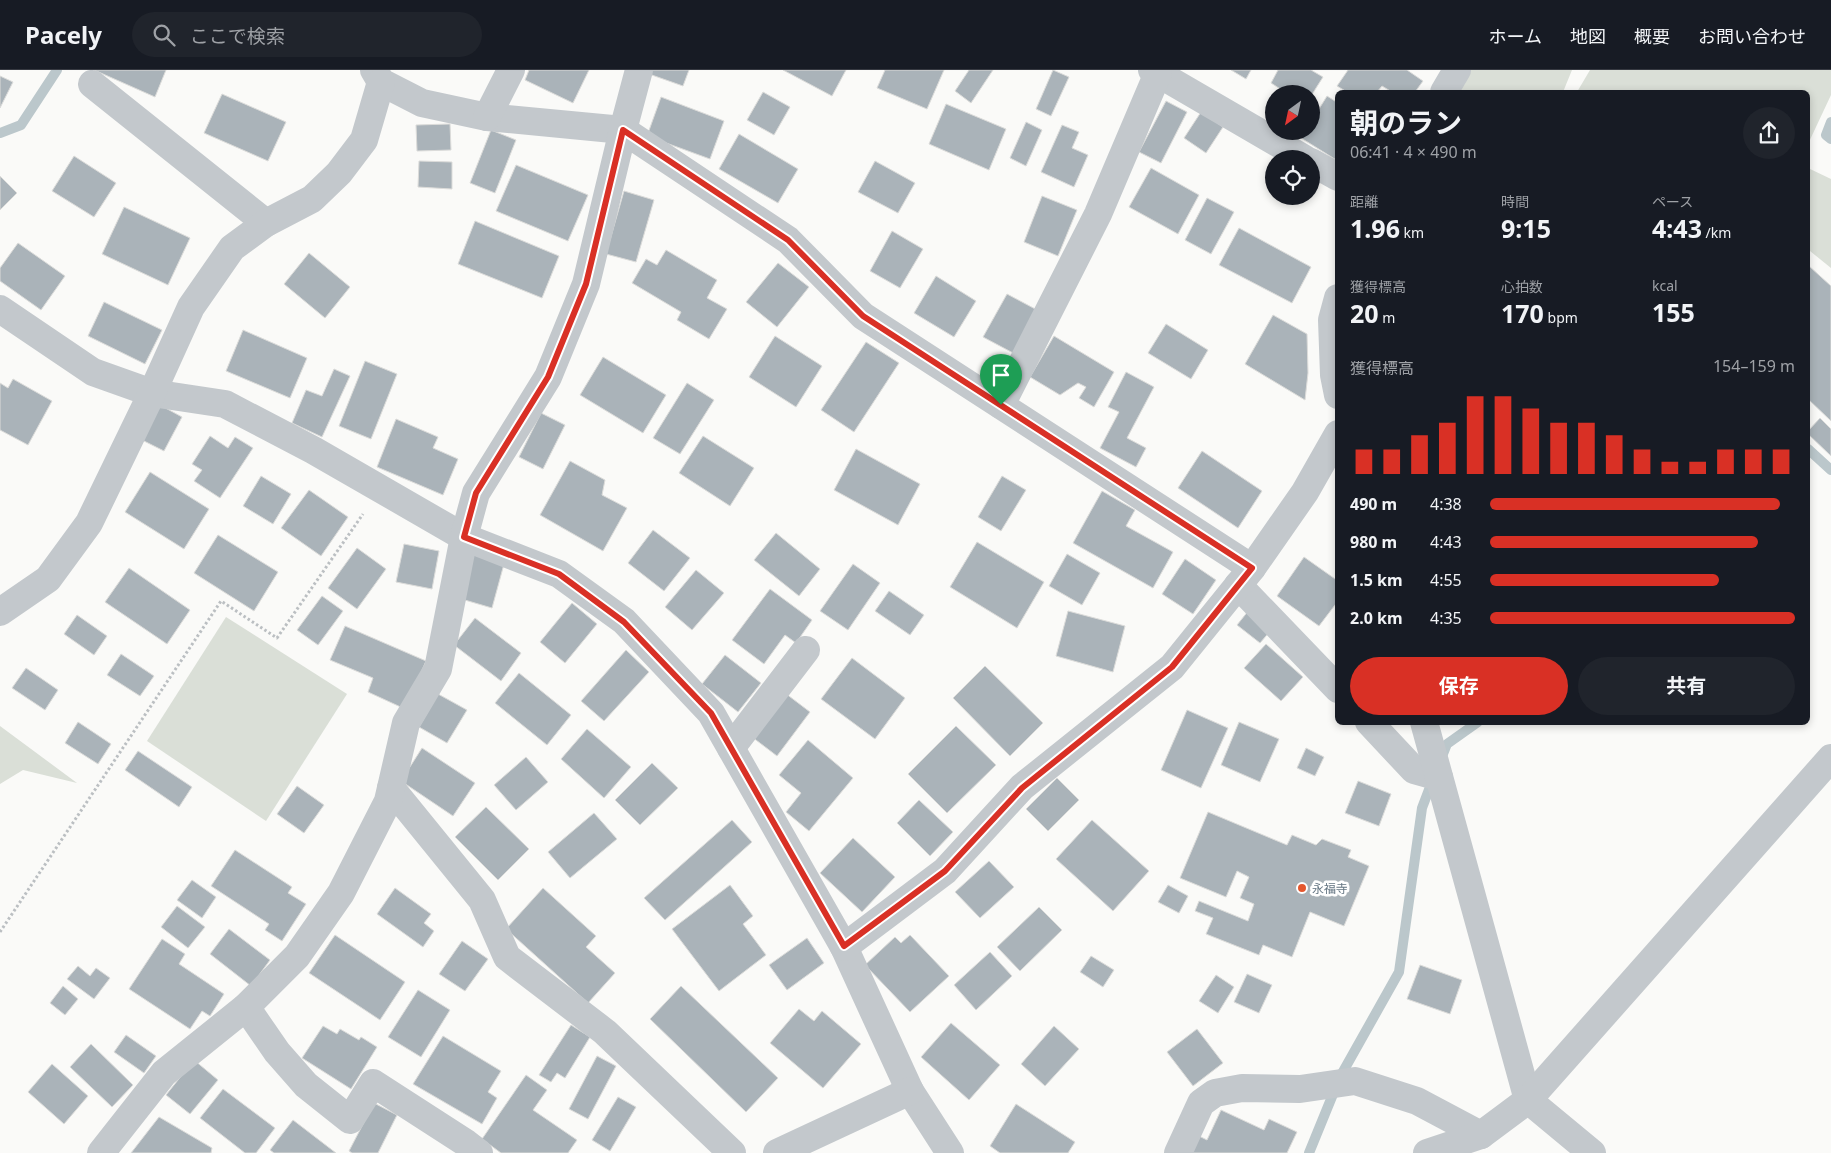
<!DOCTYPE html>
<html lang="ja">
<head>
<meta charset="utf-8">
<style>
	:root { --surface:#171b24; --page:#20242c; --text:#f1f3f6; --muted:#9ea1a6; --line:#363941; --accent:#d93025 }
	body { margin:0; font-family:"Noto Sans","Noto Sans JP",sans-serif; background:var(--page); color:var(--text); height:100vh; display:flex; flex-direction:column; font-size:19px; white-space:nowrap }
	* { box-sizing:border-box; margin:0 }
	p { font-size:16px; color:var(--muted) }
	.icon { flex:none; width:28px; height:28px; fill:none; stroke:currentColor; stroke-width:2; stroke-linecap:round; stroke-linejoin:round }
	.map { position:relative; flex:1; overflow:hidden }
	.side { position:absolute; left:1335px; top:20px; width:475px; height:635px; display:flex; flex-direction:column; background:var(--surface); border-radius:8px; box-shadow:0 2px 8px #0003 }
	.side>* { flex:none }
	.needle { width:32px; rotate:213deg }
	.tools { position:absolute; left:1265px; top:15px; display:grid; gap:10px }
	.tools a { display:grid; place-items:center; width:55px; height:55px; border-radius:50%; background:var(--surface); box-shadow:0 2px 8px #0003; font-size:25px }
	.pin { position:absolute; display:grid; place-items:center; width:42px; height:42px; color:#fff; margin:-51px -21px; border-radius:50% 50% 50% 0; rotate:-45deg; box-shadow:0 0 5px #0007 }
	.pin .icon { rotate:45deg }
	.round { display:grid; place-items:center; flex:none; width:52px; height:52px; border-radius:26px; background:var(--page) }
	.headline { display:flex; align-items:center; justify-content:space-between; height:85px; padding:0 15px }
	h1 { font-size:28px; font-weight:700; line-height:38px }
	.figures { display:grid; grid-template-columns:repeat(3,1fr); gap:8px; height:85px; padding:5px 15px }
	.figures div { display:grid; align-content:center }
	.figures b { font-size:25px; font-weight:700 }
	.figures small { font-size:14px; font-weight:400 }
	.figures p { font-size:14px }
	.chart { height:140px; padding:10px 15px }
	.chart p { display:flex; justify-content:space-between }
	.chart svg { width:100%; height:90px; margin-top:5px; stroke:var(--accent); stroke-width:6 }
	.cta { display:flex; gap:10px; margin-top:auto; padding:10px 15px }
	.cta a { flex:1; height:58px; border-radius:30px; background:var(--accent); color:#fff; font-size:20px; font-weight:700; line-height:58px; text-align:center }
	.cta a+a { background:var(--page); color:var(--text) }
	ul { padding:0 15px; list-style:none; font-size:16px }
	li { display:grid; grid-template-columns:80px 60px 1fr; align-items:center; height:38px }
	li i { height:12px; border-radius:6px; background:var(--accent) }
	header { display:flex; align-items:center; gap:30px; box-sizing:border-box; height:70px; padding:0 25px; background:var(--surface); border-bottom:1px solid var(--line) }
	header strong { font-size:24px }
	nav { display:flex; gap:28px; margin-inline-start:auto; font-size:18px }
	.search { width:350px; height:45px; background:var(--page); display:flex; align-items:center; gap:12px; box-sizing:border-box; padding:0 18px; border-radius:28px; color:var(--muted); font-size:19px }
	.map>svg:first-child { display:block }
	.green { fill:#dadfd7 }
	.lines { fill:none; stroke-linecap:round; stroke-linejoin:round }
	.stream { stroke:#bbc7cb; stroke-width:10 }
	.building { fill:#aab3b9; stroke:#dcdcda }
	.path { stroke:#bbbfc2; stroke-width:3; stroke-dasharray:2.5 2.5; stroke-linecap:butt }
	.minor { stroke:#c3c8cc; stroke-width:28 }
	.route-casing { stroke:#fff; stroke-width:10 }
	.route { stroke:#d93025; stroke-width:6 }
	.poi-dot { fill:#e4572e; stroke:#fff; stroke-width:2 }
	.labels { text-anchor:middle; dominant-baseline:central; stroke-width:5; stroke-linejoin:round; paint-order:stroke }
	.poi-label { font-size:12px; fill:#657683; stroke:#fff; text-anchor:start }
</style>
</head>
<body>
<header>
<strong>Pacely</strong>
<div class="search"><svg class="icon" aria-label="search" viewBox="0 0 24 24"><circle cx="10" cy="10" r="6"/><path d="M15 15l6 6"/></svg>ここで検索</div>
<nav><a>ホーム</a><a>地図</a><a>概要</a><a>お問い合わせ</a></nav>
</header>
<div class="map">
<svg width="1831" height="1083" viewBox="0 0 1831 1083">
	<rect width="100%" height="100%" fill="#fafaf8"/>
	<g class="green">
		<path d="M1467,0H1572L1563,22H1446Z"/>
		<path d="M1590,0H1831V25L1808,74V22H1577Z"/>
		<path d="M1808,98L1831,109V198L1810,181L1808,183Z"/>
		<path d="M226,547L347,624L266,751L147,671Z"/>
		<path d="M0,656L77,713L23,700L0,714Z"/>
	</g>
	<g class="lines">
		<g class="stream">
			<path d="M1831,52L1826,65L1831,69"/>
			<path d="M0,63L21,55L57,0"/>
			<path d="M1808,379L1831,400"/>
			<path d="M1441,689L1447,674L1478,652"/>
			<path d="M1309,1083L1340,1007L1399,902L1422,738L1433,709"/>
		</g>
	</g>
	<g class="building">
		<path d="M94,0H166L155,27Z"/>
		<path d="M529,0H589L573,33L525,10Z"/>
		<path d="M650,0H689L683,16L649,4Z"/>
		<path d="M783,0H846L832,26Z"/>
		<path d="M885,0H944L927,39L877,18Z"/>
		<path d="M969,0H993L971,33L955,21Z"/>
		<path d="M1053,0L1069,7L1051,46L1036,39Z"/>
		<path d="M1231,0H1251L1246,9Z"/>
		<path d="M1278,0H1311L1323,7L1311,26V24H1288L1271,13Z"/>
		<path d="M1348,0H1407L1423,11L1415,22H1392L1382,16L1377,22H1347L1337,16Z"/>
		<path d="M0,6L13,12L0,38Z"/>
		<path d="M763,22L790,37L774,65L747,50Z"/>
		<path d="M222,24L286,52L268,91L204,63Z"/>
		<path d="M1327,26L1338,33V45L1336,47L1338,48V91L1301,68L1306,61H1311V52Z"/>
		<path d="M661,27L724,51L710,89L647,66Z"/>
		<path d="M1166,31L1187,42L1161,93L1139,82Z"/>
		<path d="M946,34L1006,59L989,100L929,74Z"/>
		<path d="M1201,42L1223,57L1206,83L1184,68Z"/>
		<path d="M1026,52L1042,60L1026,96L1010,88Z"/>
		<path d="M450,54L451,80L417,81L416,55Z"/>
		<path d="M1062,55L1079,62L1072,78L1088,85L1074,117L1041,102Z"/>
		<path d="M491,60L516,70L495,123L470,113Z"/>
		<path d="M739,64L798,99L778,133L719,99Z"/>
		<path d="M74,86L116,113L94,147L52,121Z"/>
		<path d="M419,91L452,92V119L418,117Z"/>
		<path d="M875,91L915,113L898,143L858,122Z"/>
		<path d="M516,95L588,125L568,171L496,141Z"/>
		<path d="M1151,98L1199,125L1178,164L1129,137Z"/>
		<path d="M0,106L17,123L0,140Z"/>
		<path d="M624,121L654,130L636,192L606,184Z"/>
		<path d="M1042,126L1077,140L1058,186L1024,172Z"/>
		<path d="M1207,128L1234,142L1211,184L1185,170Z"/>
		<path d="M124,137L190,168L168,215L102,184Z"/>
		<path d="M475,151L559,186L542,228L458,194Z"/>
		<path d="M1239,158L1311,197L1292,233L1219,195Z"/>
		<path d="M892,161L923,179L900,218L870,201Z"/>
		<path d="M18,173L65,206L41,240L0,211V198Z"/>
		<path d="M666,180L717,210L707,228L727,239L709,269L677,250L681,242L632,213L646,189L657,195Z"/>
		<path d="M309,183L350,217L325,248L284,214Z"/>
		<path d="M778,193L809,217L777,257L746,232Z"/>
		<path d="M1809,196L1831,216V351L1808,329Z"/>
		<path d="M936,206L976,231L954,267L914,243Z"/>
		<path d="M1007,224L1039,241L1015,284L983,267Z"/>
		<path d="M104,232L162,260L145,294L88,266Z"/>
		<path d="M1273,245L1307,264L1308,303L1305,330L1245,294Z"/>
		<path d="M1166,254L1208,280L1191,309L1148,283Z"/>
		<path d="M243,260L307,288L290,328L226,301Z"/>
		<path d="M775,266L822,296L796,337L749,307Z"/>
		<path d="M1054,266L1114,302L1094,337L1079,328L1086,317L1078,313L1060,325L1030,307Z"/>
		<path d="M866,272L899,293L854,362L821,340Z"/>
		<path d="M603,287L666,325L643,363L580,325Z"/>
		<path d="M365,291L397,304L371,369L339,356Z"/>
		<path d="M334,299L350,306L322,367L292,353L306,320L322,326Z"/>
		<path d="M1126,302L1154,317L1127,368L1146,378L1136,397L1100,378L1119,342L1108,337Z"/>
		<path d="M13,309L52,331L28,375L0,360V313L8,318Z"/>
		<path d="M687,313L714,330L680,384L653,368Z"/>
		<path d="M160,335L182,347L164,381L142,370Z"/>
		<path d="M541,343L565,355L543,399L519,387Z"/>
		<path d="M1820,348L1831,359V386L1808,364V361Z"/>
		<path d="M396,349L438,367L433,378L458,389L443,425L377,397Z"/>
		<path d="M210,366L228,378L235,367L253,378L220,428L194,411L202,400L192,394Z"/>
		<path d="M703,366L754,398L730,436L679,403Z"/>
		<path d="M856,379L920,414L898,455L834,420Z"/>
		<path d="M1202,381L1262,421L1238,458L1178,418Z"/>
		<path d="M570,391L605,410L602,425L627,438L603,481L540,445Z"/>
		<path d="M150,402L209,439L184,479L125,442Z"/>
		<path d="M261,406L291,424L273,454L243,436Z"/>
		<path d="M1002,406L1026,420L1001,461L978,447Z"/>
		<path d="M309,420L348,447L321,486L281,458Z"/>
		<path d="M1102,421L1135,440L1126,456L1173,482L1153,518L1073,473Z"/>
		<path d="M653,460L690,488L664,521L628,493Z"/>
		<path d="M776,463L820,499L799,526L754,490Z"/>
		<path d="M218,465L278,502L254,541L194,503Z"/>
		<path d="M977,472L1044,512L1017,558L950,517Z"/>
		<path d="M404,474L439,481L432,519L396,512Z"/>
		<path d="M357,478L386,499L357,539L328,518Z"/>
		<path d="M471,484L504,494L492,538L458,528Z"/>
		<path d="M1067,484L1100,503L1082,535L1049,516Z"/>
		<path d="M1304,487L1338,511V531L1319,556L1277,526Z"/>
		<path d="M1185,489L1216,510L1193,544L1162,524Z"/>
		<path d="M853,494L880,513L848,560L820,541Z"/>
		<path d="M129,498L190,540L167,574L105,532Z"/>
		<path d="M696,500L724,523L692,560L665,537Z"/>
		<path d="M770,519L812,550L796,573L785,565L764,594L732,570Z"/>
		<path d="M889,521L924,545L910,565L875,541Z"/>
		<path d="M322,526L343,541L318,575L297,560Z"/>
		<path d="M572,533L597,554L565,593L540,572Z"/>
		<path d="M1249,540L1272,559L1260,573L1237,555Z"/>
		<path d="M1068,541L1125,556L1113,602L1056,586Z"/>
		<path d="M77,545L107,566L94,585L64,564Z"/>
		<path d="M475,548L521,583L501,611L454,575Z"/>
		<path d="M345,556L426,591L405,639L368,622L373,608L330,590Z"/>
		<path d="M1266,574L1303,607L1281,631L1244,598Z"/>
		<path d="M626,580L649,602L604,651L581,631Z"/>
		<path d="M121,584L154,606L140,626L107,605Z"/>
		<path d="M725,585L761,613L738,642L702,614Z"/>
		<path d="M852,588L905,628L875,669L821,629Z"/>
		<path d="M985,596L1043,653L1010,686L953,628Z"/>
		<path d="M26,598L58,620L45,640L12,618Z"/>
		<path d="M519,603L571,645L547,675L495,633Z"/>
		<path d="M785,623L810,642L777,686L752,667Z"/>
		<path d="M438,624L467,640L447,673L419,657Z"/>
		<path d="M1187,640L1228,658L1201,718L1161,700Z"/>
		<path d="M78,652L111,674L98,694L65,673Z"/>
		<path d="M1239,652L1279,669L1260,712L1221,695Z"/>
		<path d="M956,656L996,695L947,743L908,704Z"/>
		<path d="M587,659L631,697L604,728L561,689Z"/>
		<path d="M808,670L853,708L809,761L786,742L801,723L779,705Z"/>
		<path d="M422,678L475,713L453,746L401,711Z"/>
		<path d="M1306,678L1324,687L1315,706L1297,698Z"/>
		<path d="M138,681L192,717L179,737L125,700Z"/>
		<path d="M526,687L548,712L516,740L494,715Z"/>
		<path d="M652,693L678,718L640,755L615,730Z"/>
		<path d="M1057,708L1079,730L1048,761L1026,739Z"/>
		<path d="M1358,711L1391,724L1379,756L1345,743Z"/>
		<path d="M297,716L324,735L304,763L277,744Z"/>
		<path d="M919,730L953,762L930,786L897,753Z"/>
		<path d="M486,737L529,779L498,810L455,767Z"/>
		<path d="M1208,742L1287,775L1292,765L1316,775L1322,769L1351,780L1348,787L1369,796L1344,856L1310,842L1292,887L1263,875L1259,885L1206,864L1213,848L1195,841L1199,831L1248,851L1254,834L1240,828L1249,807L1237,801L1226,827L1180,808Z"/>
		<path d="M594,743L617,769L570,808L548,782Z"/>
		<path d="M732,750L752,772L665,850L644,828Z"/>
		<path d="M1092,750L1149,801L1113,841L1056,789Z"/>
		<path d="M853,768L895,807L862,842L820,803Z"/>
		<path d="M235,780L292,817L288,823L306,834L282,871L265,860L269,854L211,816Z"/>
		<path d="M989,791L1014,817L980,848L955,822Z"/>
		<path d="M192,810L216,827L202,848L177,830Z"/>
		<path d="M730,815L753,846L743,854L766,885L719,921L672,859Z"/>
		<path d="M1168,815L1188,826L1179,843L1158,832Z"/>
		<path d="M395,818L431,844L424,853L434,861L423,877L377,844Z"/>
		<path d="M543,818L596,866L586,877L615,903L588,933L506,859Z"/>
		<path d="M177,836L205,857L188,878L161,857Z"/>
		<path d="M1039,837L1062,860L1020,901L997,877Z"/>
		<path d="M229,859L270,890L251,916L210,884Z"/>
		<path d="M335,865L405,912L380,950L309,903Z"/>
		<path d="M910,865L949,906L910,942L865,895L895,867L901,873Z"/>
		<path d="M807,868L824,893L787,920L769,895Z"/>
		<path d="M162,869L185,884L179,894L224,924L210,946L202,941L190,959L129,919Z"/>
		<path d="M462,871L488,889L465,921L439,904Z"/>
		<path d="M990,882L1012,906L976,940L954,915Z"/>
		<path d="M1091,886L1114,900L1103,917L1080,902Z"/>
		<path d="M1420,895L1462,910L1450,944L1407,929Z"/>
		<path d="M78,896L90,906L96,898L110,908L94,929L67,909Z"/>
		<path d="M1247,904L1272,915L1259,943L1234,932Z"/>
		<path d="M1216,905L1234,917L1218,943L1199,931Z"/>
		<path d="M63,916L78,929L65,945L50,933Z"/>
		<path d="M681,916L778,1008L746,1042L650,949Z"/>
		<path d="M418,920L450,940L421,987L388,967Z"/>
		<path d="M799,939L814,951L822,941L861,974L823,1018L770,973Z"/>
		<path d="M951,953L1000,995L969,1030L921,987Z"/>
		<path d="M571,955L590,967L565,1008L557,1003L551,1012L539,1005Z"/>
		<path d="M323,956L337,964L340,959L359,970L361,967L377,977L351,1019L302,988Z"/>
		<path d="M1054,956L1079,979L1045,1016L1021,994Z"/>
		<path d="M1197,959L1223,993L1193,1016L1167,982Z"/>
		<path d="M126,965L156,986L144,1003L114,982Z"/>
		<path d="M443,966L501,1001L488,1022L497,1028L482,1054L413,1014Z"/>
		<path d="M91,974L133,1015L112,1037L70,997Z"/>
		<path d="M597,986L616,996L588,1049L569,1039Z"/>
		<path d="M194,990L218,1010L190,1044L166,1025Z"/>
		<path d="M52,994L88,1026L64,1054L28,1022Z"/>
		<path d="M526,1005L547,1020L533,1040L577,1070L568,1083H501L482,1069Z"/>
		<path d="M223,1019L275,1058L256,1083H245L200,1048Z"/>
		<path d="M618,1027L636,1037L610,1081L592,1070Z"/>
		<path d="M374,1033L397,1045L378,1083H352L349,1081Z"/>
		<path d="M1016,1034L1075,1072L1068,1083H1000L990,1076Z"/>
		<path d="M1221,1040L1264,1060L1269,1049L1297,1062L1287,1083H1188L1197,1065L1207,1070Z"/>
		<path d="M159,1047L212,1078L211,1083H131Z"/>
		<path d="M293,1050L336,1083H274L270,1080Z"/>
	</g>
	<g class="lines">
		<path class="path" d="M0,862L221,531L277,568L363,444"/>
		<g class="minor">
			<path d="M374,0L381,12L422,33L487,47L623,60L788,170L863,246L1252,498"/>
			<path d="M1152,0L1305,89"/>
			<path d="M92,14L266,153"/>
			<path d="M1444,22L1457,0"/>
			<path d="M487,47L511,0"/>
			<path d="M1311,92L1338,107"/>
			<path d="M1338,228L1332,250L1334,305L1338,325"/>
			<path d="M0,239L93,302L152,323L225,334L313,380L464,467L559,504L624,551L711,643L844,877L910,1021L950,1083"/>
			<path d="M1001,335L1098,144L1158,3"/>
			<path d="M1238,515L1338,619"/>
			<path d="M0,542L48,509L89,453L152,323L191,237L232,178L266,153L312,129L339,103L364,70L381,12"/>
			<path d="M1369,652L1414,700L1439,707"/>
			<path d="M1424,652L1528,1030L1592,1083"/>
			<path d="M731,678L806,580"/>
			<path d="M391,718L482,830L507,887L605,962L732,1083"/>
			<path d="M844,877L945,801L1022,717L1172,597L1252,498L1305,422L1338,364"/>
			<path d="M246,937L277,982L306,1015L350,1050L373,1013L466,1073L479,1083"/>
			<path d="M101,1083L164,1003L246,937L297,886L341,823L388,731L406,653L438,599L464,467L476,423L548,307L586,214L623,60L639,0"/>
			<path d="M777,1083L910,1021"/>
			<path d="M1178,1083L1201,1033L1215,1023L1242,1018L1300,1019L1355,1011L1417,1031L1481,1065"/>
			<path d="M1427,1083L1481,1065L1528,1030L1831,688"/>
		</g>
	</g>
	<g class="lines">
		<defs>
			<path id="route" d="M623,60L788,170L863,246L1252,498L1172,597L1022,718L945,801L844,876L711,643L624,552L559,504L464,467L476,423L548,307L586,214Z"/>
		</defs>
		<use href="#route" class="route-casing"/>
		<use href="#route" class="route"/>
	</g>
	<circle class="poi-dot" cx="1302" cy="818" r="5"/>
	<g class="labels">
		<g class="poi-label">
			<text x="1312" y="818">永福寺</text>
		</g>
	</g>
</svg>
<div class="tools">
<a><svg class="needle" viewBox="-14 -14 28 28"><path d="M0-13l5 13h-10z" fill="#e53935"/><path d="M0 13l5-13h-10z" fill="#9ea1a6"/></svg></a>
<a><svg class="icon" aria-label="locate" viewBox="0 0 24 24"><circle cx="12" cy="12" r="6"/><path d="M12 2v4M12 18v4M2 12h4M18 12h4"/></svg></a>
</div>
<div class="pin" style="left:1001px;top:335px;background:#1e9e55"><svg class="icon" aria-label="arrive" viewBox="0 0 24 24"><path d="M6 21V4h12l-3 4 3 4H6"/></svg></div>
<section class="side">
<div class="headline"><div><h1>朝のラン</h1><p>06:41 · 4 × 490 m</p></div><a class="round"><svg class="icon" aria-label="share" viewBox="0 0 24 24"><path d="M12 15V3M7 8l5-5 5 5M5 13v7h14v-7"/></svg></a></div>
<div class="figures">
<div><p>距離</p><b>1.96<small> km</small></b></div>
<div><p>時間</p><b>9:15</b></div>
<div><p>ペース</p><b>4:43<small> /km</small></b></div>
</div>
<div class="figures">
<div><p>獲得標高</p><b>20<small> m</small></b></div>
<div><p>心拍数</p><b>170<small> bpm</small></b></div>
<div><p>kcal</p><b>155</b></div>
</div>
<div class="chart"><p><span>獲得標高</span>154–159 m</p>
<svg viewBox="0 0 160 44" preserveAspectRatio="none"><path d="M5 44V32M15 44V32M25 44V25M35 44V19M45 44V6M55 44V6M65 44V12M75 44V19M85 44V19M95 44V25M105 44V32M115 44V38M125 44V38M135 44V32M145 44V32M155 44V32"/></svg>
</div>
<ul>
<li><b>490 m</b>4:38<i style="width:95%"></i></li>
<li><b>980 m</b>4:43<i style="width:88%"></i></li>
<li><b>1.5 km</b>4:55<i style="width:75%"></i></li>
<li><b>2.0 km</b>4:35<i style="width:100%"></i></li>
</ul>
<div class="cta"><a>保存</a><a>共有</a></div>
</section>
</div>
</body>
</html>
